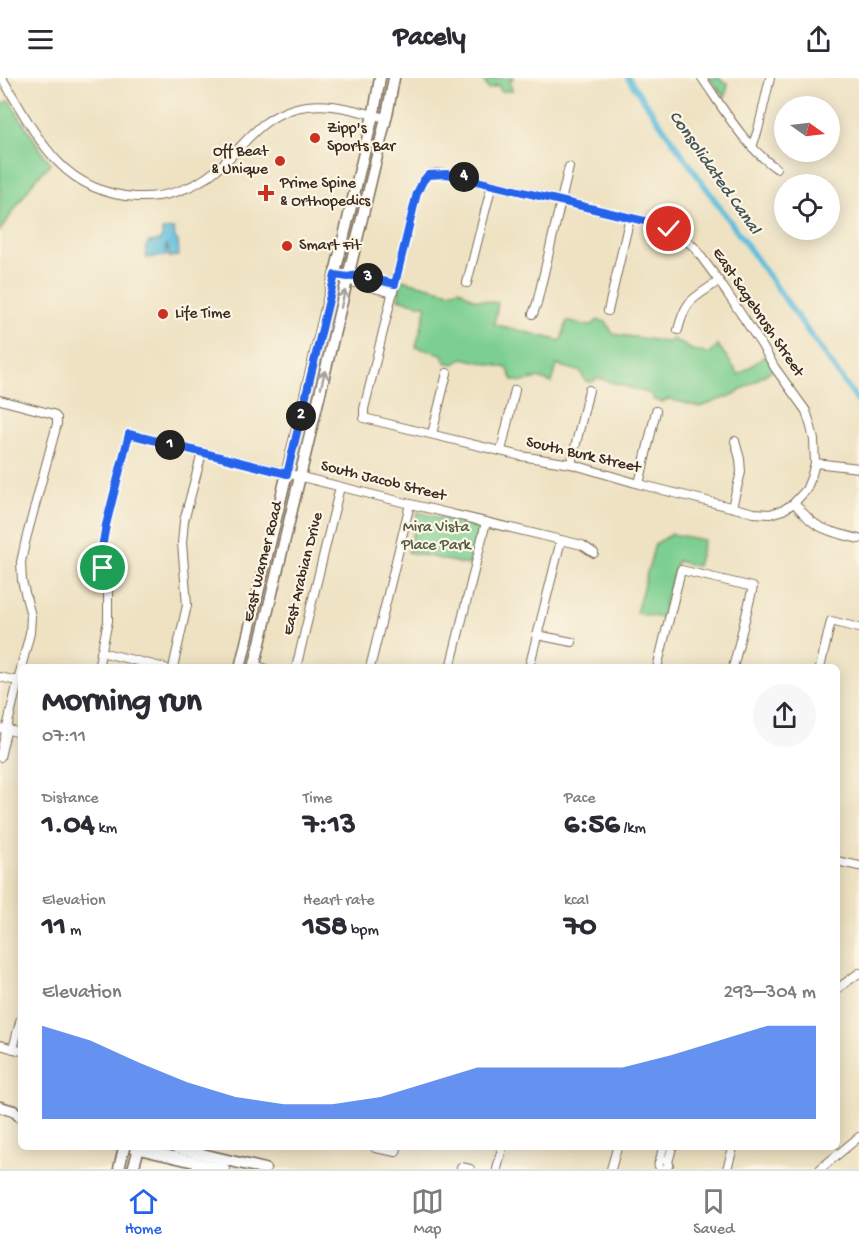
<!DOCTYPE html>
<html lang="en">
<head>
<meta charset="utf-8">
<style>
	:root { --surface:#fff; --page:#f7f7f7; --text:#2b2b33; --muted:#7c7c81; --line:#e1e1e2; --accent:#2563eb }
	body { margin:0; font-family:"Gochi Hand",sans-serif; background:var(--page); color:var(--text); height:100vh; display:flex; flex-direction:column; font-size:22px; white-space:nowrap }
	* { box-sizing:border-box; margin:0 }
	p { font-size:20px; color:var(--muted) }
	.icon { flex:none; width:33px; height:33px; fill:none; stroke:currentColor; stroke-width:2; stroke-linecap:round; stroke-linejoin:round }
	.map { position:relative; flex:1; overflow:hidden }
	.drawer { position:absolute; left:18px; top:586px; width:822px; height:486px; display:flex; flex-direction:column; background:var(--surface); border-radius:9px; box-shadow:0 3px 15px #0003 }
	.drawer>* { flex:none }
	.needle { width:39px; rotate:104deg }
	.buttons { position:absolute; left:774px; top:18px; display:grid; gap:12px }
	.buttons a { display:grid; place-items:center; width:66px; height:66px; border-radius:50%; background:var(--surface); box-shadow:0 3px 15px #0003; font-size:30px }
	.pin { position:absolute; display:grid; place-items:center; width:51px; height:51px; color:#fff; margin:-26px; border:3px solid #fff; border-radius:50%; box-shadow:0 2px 6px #0007 }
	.km { position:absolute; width:30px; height:30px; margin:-15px; border-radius:50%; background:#222; color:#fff; font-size:16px; line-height:30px; text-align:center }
	.round { display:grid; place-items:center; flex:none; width:63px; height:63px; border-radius:32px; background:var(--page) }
	.head { display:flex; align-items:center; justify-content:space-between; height:102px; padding:0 24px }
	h1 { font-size:33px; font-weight:800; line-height:45px }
	.figures { display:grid; grid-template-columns:repeat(3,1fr); gap:9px; height:102px; padding:6px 24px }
	.figures div { display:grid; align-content:center }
	.figures b { font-size:30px; font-weight:800 }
	.figures small { font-size:16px; font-weight:400 }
	.figures p { font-size:16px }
	.chart { height:168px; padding:12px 24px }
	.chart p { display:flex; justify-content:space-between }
	.chart svg { width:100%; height:108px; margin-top:6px; fill:var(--accent); opacity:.7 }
	header { display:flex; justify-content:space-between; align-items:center; height:78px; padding:0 24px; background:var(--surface); font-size:27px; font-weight:800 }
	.dock { display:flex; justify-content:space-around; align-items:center; height:84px; border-top:2px solid var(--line); background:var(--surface); font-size:16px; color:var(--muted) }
	.dock a { display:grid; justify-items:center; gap:3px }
	.dock .selected { color:var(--accent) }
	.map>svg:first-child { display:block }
	.green { fill:#7dcf91; stroke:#5c7c58; stroke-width:1.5 }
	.water { fill:#5ebddc; stroke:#4c747d; stroke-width:1.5 }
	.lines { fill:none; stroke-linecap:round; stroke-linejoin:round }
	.canal { stroke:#5ebddc; stroke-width:6 }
	.minor-casing { stroke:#7a6a57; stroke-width:10 }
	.major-casing { stroke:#7a6a57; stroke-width:13 }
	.minor { stroke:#fff; stroke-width:8 }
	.major { stroke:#fff; stroke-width:10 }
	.oneway { stroke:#a79f9a }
	.route-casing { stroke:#fff; stroke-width:12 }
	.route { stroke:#2563eb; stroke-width:8 }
	.poi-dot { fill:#c8321e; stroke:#fcf5e5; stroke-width:2 }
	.labels { text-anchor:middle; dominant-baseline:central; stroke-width:4.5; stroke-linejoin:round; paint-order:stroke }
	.poi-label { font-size:16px; fill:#3b2a1e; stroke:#fcf5e5; text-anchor:start }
	.street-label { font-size:16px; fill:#3b2a1e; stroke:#fcf5e5 }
	.park-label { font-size:16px; fill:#4f5c40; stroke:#fcf5e5 }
	.water-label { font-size:18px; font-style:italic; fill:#465657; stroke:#fcf5e5 }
</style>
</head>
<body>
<header><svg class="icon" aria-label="menu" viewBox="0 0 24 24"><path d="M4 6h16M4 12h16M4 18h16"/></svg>Pacely<svg class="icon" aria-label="share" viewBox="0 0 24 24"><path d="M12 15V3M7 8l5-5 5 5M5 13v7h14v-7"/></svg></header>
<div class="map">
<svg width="859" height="1091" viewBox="0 0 859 1091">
	<rect width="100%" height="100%" fill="#fcf5e5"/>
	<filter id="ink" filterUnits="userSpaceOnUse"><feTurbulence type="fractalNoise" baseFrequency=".0167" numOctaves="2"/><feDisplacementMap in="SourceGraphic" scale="12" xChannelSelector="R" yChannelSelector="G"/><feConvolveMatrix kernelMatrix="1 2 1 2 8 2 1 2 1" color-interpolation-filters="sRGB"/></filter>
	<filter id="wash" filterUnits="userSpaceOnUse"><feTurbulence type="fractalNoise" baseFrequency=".008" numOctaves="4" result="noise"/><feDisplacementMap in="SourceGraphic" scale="24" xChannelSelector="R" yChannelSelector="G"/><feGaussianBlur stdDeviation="1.35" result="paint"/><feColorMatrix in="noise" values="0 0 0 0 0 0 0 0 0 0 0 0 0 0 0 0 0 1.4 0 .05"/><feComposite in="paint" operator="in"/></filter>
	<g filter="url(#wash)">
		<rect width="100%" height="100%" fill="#eee2c2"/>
		<g class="green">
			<path d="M484,0H514L510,3L512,13H501L498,7H495L496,9L488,11L483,1Z"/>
			<path d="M709,0H719L722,3L728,5L726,16L725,19Z"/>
			<path d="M9,22L44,77L51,85L33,104L0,153V28Z"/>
			<path d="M402,202L450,214L459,211L474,221L498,225L494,246L561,263L567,243L590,248L598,242L606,244L613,256L668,264L673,261L692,272L710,276L718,267L739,297L766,277L775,290L735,316L700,329L669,321L662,324L654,322L651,316L598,300L592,304L585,303L581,294L557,287L552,305L538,300L522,304L513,302L507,290L463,280L454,286L445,284L442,276L416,269L427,228L398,221Z"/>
			<path d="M418,434L479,450L469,487L408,474Z"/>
			<path d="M672,456L704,462L697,488L677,483L661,540L636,535L655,466Z"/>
		</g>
		<path class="water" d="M174,151L175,160L178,163L179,178L169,179L167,167L166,168V178L146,180V168L149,164L159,163L162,159V152Z"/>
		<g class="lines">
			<path class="canal" d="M628,0L859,325"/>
		</g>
	</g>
	<g filter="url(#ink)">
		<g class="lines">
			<defs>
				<g id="minor">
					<path d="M2,0C19,28 35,60 58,84C99,127 169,131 215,93C245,69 256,41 296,30C326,22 357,33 386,40"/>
					<path d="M702,0C723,30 745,69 776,90"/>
					<path d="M752,69L758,52L770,0"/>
					<path d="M438,95L448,96L657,146L682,159L694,169L719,203L761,266L775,290L806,333L811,349L814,362L815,385L811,400L806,412L794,425L783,432L770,436L754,435L639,406L571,386L521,378L364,340V331L417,115L423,103L428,97Z"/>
					<path d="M335,197L348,199L357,197L395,206"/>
					<path d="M348,199L355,205L393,215"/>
					<path d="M467,205L492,106"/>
					<path d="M608,233L630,139"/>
					<path d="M533,236L537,225L569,89"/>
					<path d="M678,252C686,220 693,221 719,203"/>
					<path d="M0,322L53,336L57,340V346L26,461L21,484L22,503L31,538L30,555L21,590"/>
					<path d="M432,356L447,295"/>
					<path d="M501,373L515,312"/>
					<path d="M815,385L859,390"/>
					<path d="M571,386L589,312"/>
					<path d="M639,406L656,333"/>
					<path d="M794,425C800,431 807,440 814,445C827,454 844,457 859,461"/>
					<path d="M732,429L741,394L740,381L735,363"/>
					<path d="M537,557L572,564"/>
					<path d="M101,574L165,590"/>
					<path d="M254,587L264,590"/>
					<path d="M98,590L108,543V510L103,490L102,470L106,447L129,356L410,426L561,462L582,467L594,475"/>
					<path d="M173,590L187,527L182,465L184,443L202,375"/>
					<path d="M296,590L340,409"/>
					<path d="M370,590L410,426"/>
					<path d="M450,590L486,444"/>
					<path d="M529,590L561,462"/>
					<path d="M657,590L681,492L753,509L733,590"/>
					<path d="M820,590L831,543L859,550"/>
					<path d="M0,599L21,604"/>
					<path d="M0,650L21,655"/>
					<path d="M0,679L21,591"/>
					<path d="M837,783L859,788"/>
					<path d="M837,911L859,895"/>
					<path d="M0,967L21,973"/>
					<path d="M13,971L21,940"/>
					<path d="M375,1070L396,1074L397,1070"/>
					<path d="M660,1082L663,1070"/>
					<path d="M668,1084L672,1070"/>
					<path d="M461,1089L470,1091"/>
					<path d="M497,1091L502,1070"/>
					<path d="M611,1091L617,1070"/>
					<path d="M661,1091C654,1084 664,1077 669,1086L666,1091"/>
					<path d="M727,1091L733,1070"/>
					<path d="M820,1091L859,1059"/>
				</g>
				<g id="major">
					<path d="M240,590L375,29L380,0"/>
					<path d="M254,590L388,32L394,0"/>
					<path d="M0,1029L14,1033L21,1040"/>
					<path d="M135,1070L224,1091"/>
					<path d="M177,1070L265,1091"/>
					<path d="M119,1091L124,1070"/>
					<path d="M133,1091L139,1070"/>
				</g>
			</defs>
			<use href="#minor" class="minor-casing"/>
			<use href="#major" class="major-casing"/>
			<use href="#minor" class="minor"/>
			<use href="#major" class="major"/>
		</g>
		<defs><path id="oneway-shaft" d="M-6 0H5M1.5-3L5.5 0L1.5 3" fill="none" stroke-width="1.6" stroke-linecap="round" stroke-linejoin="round" transform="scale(1.5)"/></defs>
		<g class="oneway">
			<use href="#oneway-shaft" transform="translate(343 221) rotate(-76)"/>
			<use href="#oneway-shaft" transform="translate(323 301) rotate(-77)"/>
		</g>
	</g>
	<g class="lines" filter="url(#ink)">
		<defs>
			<path id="route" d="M103,490L102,470L106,447L129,356L287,396L335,197L348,199L357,197L395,206L417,115L423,103L428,97L447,96L657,146L669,151"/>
		</defs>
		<use href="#route" class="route-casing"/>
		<use href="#route" class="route"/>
	</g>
	<g class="poi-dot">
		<circle cx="315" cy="60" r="6"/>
		<circle cx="280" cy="83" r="6"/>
		<path d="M263 106h6v6h6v6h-6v6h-6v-6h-6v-6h6z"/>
		<circle cx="287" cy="168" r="6"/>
		<circle cx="163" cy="236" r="6"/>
	</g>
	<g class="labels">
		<g class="poi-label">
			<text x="327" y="51">Zipp's<tspan x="327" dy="18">Sports Bar</tspan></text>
			<text x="268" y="74" text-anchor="end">Off Beat<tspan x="268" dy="18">&amp; Unique</tspan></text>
			<text x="280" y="106">Prime Spine<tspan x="280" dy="18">&amp; Orthopedics</tspan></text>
			<text x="299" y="168">Smart Fit</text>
			<text x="175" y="236">Life Time</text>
		</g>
		<g class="street-label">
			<text transform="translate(757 235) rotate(56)">East Sagebrush Street</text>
			<text transform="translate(583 378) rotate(13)">South Burk Street</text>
			<text transform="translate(383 404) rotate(14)">South Jacob Street</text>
			<text transform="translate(264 484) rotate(-76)">East Warner Road</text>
			<text transform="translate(304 496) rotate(-76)">East Arabian Drive</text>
		</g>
		<g class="park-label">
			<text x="436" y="450">Mira Vista<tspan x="436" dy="18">Place Park</tspan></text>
		</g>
		<g class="water-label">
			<text transform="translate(714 95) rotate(55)">Consolidated Canal</text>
		</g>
	</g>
</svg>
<div class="buttons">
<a><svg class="needle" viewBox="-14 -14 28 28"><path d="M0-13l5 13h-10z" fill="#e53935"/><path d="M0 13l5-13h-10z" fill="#7c7c81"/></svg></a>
<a><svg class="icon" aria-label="locate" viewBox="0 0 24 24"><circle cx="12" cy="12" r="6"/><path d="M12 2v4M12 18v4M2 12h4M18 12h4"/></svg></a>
</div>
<div class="pin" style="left:103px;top:490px;background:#1e9e55"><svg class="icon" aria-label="arrive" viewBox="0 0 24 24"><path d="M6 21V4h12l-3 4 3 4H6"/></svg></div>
<div class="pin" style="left:669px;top:151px;background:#d93025"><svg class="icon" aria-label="check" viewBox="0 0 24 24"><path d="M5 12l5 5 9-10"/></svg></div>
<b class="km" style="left:170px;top:367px">1</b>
<b class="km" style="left:301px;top:338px">2</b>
<b class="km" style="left:368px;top:200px">3</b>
<b class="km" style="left:464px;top:99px">4</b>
<section class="drawer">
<div class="head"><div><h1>Morning run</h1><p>07:11</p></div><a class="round"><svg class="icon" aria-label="share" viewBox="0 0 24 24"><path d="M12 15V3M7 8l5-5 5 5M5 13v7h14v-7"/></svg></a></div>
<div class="figures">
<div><p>Distance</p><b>1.04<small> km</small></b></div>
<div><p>Time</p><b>7:13</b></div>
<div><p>Pace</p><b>6:56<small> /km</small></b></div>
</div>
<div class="figures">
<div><p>Elevation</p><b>11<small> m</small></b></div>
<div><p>Heart rate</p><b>158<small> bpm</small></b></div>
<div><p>kcal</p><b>70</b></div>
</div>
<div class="chart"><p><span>Elevation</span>293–304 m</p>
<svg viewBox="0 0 160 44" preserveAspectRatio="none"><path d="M0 44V6L10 12L20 21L30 29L40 35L50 38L60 38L70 35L80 29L90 23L100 23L110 23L120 23L130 18L140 12L150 6L160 6V44z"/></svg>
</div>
</section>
</div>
<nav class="dock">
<a class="selected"><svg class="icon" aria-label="home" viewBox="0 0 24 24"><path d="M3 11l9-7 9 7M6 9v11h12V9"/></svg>Home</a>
<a><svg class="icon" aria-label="map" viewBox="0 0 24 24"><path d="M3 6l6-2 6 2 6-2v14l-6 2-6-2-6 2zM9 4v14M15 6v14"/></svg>Map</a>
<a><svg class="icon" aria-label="saved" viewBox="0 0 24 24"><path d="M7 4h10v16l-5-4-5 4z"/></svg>Saved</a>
</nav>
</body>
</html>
